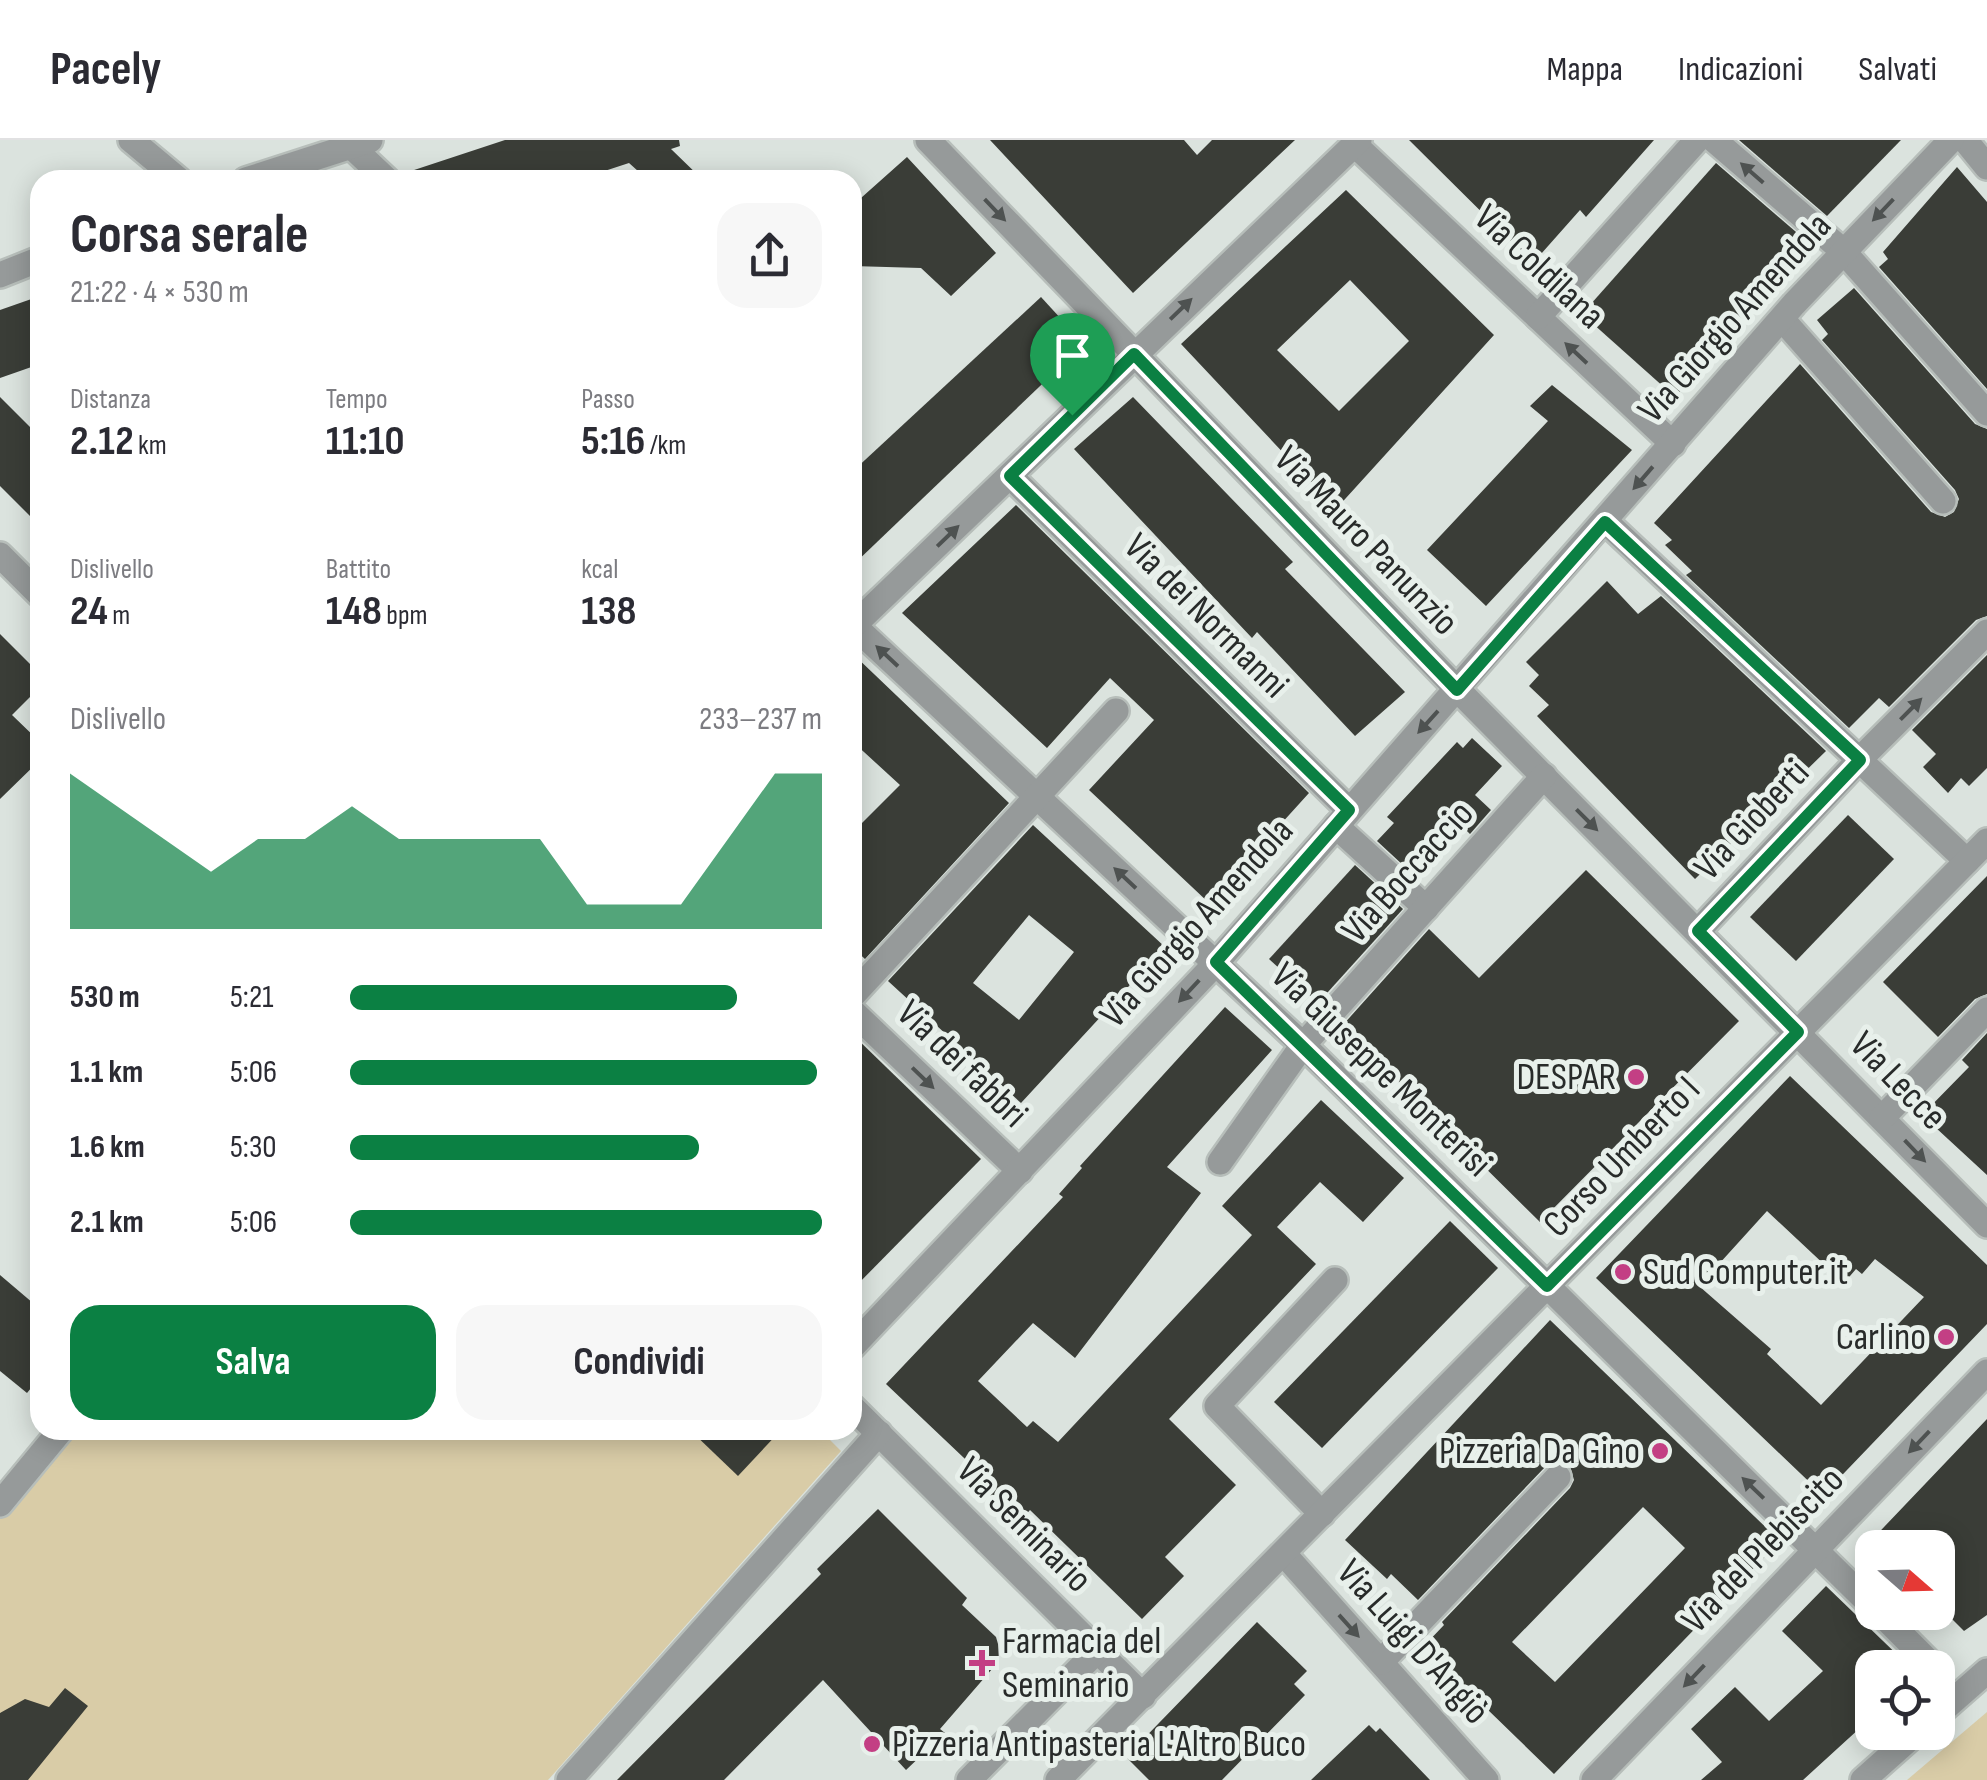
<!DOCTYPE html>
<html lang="it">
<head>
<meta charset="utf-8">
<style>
	:root { --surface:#fff; --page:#f7f7f7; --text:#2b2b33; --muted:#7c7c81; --line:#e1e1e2; --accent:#0b8043 }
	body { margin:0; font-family:"Sofia Sans Condensed",sans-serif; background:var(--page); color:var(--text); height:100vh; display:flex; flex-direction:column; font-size:38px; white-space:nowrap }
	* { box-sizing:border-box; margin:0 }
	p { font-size:32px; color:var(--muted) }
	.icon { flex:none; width:55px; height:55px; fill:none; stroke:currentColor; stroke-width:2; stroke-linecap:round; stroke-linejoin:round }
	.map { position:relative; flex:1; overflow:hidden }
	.panel { position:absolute; left:30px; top:30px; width:832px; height:1270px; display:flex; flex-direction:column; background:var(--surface); border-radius:30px; box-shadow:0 5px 25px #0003 }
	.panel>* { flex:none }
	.needle { width:65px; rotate:110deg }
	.tools { position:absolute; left:1855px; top:1390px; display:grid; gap:20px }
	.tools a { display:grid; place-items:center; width:100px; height:100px; border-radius:20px; background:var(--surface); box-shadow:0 5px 25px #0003; font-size:50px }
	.pin { position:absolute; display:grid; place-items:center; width:85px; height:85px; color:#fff; margin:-102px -42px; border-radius:50% 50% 50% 0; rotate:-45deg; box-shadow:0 0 10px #0007 }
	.pin .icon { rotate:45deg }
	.round { display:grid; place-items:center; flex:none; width:105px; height:105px; border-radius:30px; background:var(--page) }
	.overview { display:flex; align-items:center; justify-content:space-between; height:170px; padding:0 40px }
	h1 { font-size:55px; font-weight:700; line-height:75px }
	.figures { display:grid; grid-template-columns:repeat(3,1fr); gap:15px; height:170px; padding:10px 40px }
	.figures div { display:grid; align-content:center }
	.figures b { font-size:42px; font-weight:700 }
	.figures small { font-size:28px; font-weight:400 }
	.figures p { font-size:28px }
	.chart { height:280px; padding:20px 40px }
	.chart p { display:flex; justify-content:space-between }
	.chart svg { width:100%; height:180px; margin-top:10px; fill:var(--accent); opacity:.7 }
	.primary-button { display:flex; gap:20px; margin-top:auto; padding:20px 40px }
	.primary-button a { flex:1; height:115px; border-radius:30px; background:var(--accent); color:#fff; font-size:40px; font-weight:700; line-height:115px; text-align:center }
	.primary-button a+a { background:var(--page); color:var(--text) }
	ul { padding:0 40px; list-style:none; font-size:32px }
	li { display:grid; grid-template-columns:160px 120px 1fr; align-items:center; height:75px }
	li i { height:25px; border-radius:12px; background:var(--accent) }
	header { display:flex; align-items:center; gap:60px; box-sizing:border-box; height:140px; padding:0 50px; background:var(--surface); border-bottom:2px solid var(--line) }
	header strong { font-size:48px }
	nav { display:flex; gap:55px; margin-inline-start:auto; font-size:35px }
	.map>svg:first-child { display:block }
	.green { fill:#d9cca7 }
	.building { fill:#3a3d37; fill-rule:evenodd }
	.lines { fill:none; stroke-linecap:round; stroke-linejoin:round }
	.minor-casing { stroke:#b7beba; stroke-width:30 }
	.minor { stroke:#969a9a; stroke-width:25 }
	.oneway { fill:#4e5251 }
	.route-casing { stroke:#fff; stroke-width:20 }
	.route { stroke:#0b8043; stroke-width:12 }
	.poi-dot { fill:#c33f84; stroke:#e8f0eb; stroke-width:4 }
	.labels { text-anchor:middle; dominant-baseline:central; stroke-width:10; stroke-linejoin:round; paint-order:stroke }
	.street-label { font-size:38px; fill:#282b2a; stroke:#e8f0eb }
	.poi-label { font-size:38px; fill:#282b2a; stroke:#e8f0eb; text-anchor:end }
</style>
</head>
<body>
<header>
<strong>Pacely</strong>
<nav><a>Mappa</a><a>Indicazioni</a><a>Salvati</a></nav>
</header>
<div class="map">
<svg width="1987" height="1640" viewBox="0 0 1987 1640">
	<rect width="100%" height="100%" fill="#dbe3de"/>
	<g class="green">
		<path d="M63,1290H820L841,1311L548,1640H0V1366Z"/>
		<path d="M1987,1572V1640H1907Z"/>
	</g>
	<g class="building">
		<path d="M505,0H679L680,6L671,9L703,40H648L629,23L577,40H403L402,34Z"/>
		<path d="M990,0H1184L1197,15L1212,0H1295L1133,153Z"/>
		<path d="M1409,0H1654L1586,77L1580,70L1533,123Z"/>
		<path d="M1739,0H1901L1827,76Z"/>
		<path d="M907,17L996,113L951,156L921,128L852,126V66Z"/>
		<path d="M1716,23L1810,104L1675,257L1582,174Z"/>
		<path d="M1957,27L1987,62V249L1879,127L1888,119L1883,112Z"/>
		<path d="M1346,50L1494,195L1336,369L1181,204ZM1350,140L1409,201L1339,271L1277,210Z"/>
		<path d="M1854,148L1975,284L1987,289V476L1976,480L1889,567L1879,558L1849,588L1686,435L1692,431L1665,405L1672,400L1654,383L1800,224L1931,372L1945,377L1954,372L1959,359L1955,350L1822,200L1828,194L1817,180Z"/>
		<path d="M40,156V224L0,238V170Z"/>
		<path d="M1041,157L1084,204L852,426V332Z"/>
		<path d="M1552,245L1632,310L1486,466L1427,410L1548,281L1530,266Z"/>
		<path d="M0,257L40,297V386L0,346Z"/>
		<path d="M1133,257L1293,422L1285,429L1405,552L1355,596L1257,492L1252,498L1074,309Z"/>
		<path d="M1016,365L1309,653L1209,763L1089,650L1154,580L1110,538L1047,608L902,473Z"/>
		<path d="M1607,441L1638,474L1661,456L1826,611L1695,739L1537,576L1549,565L1529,546L1539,535L1526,522Z"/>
		<path d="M0,494L40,534V547L12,575L40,602V620L0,659Z"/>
		<path d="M852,513L1009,663L865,819L852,807V693L900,645L852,601Z"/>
		<path d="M1987,515V628L1969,646L1961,638L1948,653L1923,627L1936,614L1912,590Z"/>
		<path d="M1472,598L1502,626L1475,655L1491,670L1470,694L1464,688L1418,739L1377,701L1394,683L1387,677L1457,602L1463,608Z"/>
		<path d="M1848,675L1894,719L1796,821L1750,777Z"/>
		<path d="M1033,685L1165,807L1021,963L888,841ZM1029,775L1074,812L1019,880L973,843Z"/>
		<path d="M1355,725L1403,769L1318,863L1269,819Z"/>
		<path d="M1586,730L1739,881L1540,1082L1342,886L1429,789L1479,838Z"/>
		<path d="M1987,736V854L1975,859L1938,897L1883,842Z"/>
		<path d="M1225,867L1272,910L1167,1027L1201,1053L1075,1218L1033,1183L978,1241L1027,1287L1033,1281L1058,1302L1252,1095L1222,1066L1321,960L1404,1038L1363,1082L1320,1042L1277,1087L1316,1124L1169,1279L1236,1345L1165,1417L1184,1436L1142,1479L1030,1370L1019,1382L977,1343L983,1336L886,1244L1063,1057L1059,1054L1082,1028L1080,1026Z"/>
		<path d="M1987,893V1035L1922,975L1969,927L1962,920Z"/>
		<path d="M852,894L981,1019L852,1150Z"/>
		<path d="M1790,936L1987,1125V1184L1823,1355L1596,1138ZM1767,1071L1844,1143L1856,1129L1862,1134L1875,1119L1924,1157L1821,1265L1767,1214L1771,1209L1699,1146Z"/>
		<path d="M1450,1081L1498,1128L1322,1308L1274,1262Z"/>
		<path d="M0,1135L40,1169V1237L27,1253L0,1231Z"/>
		<path d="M1550,1180L1780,1401L1554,1634L1423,1507L1444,1485L1442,1482L1570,1348L1574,1340L1570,1326L1561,1321L1546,1326L1418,1460L1391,1434L1387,1439L1345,1400ZM1643,1367L1685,1408L1555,1542L1512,1502Z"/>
		<path d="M1987,1279V1475L1964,1491L1938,1465V1408H1864Z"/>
		<path d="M690,1290H781L738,1336Z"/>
		<path d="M878,1369L967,1458L962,1465L996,1497L998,1504L999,1521L940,1589L945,1593L906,1630L823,1540L724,1640H617L821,1434L817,1429Z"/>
		<path d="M1826,1446L1911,1528H1872V1577L1803,1640H1701L1722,1622L1691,1589L1735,1547L1769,1581L1823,1531L1782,1491Z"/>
		<path d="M1257,1482L1307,1531L1294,1544L1305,1555L1222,1640H1149L1126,1617Z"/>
		<path d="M65,1548L88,1566L28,1640H0V1573L25,1559L49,1567Z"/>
		<path d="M1369,1585L1376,1592L1380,1588L1430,1640H1311Z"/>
	</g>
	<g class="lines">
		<defs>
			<g id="minor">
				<path d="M131,0L179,40"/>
				<path d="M928,0L1457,549L1987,1085"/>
				<path d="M1714,0L1843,111L1987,273"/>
				<path d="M1965,0L1987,27"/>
				<path d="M1354,4L1673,304"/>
				<path d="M352,7L387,40"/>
				<path d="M246,40L370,0"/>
				<path d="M0,135L40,119"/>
				<path d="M1538,177L1697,0"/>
				<path d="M1782,179L1943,361"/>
				<path d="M1010,336L1349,670"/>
				<path d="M1605,381L1967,721"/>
				<path d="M0,415L40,455"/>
				<path d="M852,484L1303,905L1872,1466"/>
				<path d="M852,487L1359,0"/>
				<path d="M1336,686L1426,768"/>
				<path d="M1698,791L1859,620L1987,492"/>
				<path d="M852,856L1116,571"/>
				<path d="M852,871L1020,1031"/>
				<path d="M1882,978L1987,870"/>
				<path d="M1220,1022L1303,905L1544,636"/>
				<path d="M852,1207L1216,823L1794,164L1951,0"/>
				<path d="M852,1267L1143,1556"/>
				<path d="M0,1364L61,1290"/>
				<path d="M1322,1374L1217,1266L1335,1140"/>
				<path d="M1284,1414L1486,1640"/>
				<path d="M1879,1472L1935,1528"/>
				<path d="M1381,1522L1558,1337"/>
				<path d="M1938,1574L1987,1531"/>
				<path d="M569,1640L879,1293"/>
				<path d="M969,1640L1097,1511"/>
				<path d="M1058,1640L1987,701"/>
				<path d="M1594,1640L1987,1232"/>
				<path d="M1863,1640L1917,1592"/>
			</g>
		</defs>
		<use href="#minor" class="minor-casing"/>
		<use href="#minor" class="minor"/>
	</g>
	<defs><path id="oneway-solid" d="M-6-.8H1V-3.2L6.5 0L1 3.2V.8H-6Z" transform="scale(2.5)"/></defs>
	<g class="oneway">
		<use href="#oneway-solid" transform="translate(1752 33) rotate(-139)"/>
		<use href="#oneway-solid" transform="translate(995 70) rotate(46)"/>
		<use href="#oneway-solid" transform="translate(1883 70) rotate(134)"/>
		<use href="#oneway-solid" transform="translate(1181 169) rotate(-44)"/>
		<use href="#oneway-solid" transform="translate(1576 213) rotate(-137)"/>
		<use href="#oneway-solid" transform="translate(1643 338) rotate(131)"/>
		<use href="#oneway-solid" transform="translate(948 396) rotate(-44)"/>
		<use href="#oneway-solid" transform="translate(887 516) rotate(-137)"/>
		<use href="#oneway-solid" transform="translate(1911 569) rotate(-45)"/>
		<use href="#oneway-solid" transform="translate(1428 582) rotate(132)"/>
		<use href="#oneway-solid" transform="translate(1587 680) rotate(45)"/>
		<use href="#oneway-solid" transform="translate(1125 738) rotate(-137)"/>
		<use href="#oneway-solid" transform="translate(1189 851) rotate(133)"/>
		<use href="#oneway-solid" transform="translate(923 938) rotate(44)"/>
		<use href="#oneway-solid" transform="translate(1915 1011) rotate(46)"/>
		<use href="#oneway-solid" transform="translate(1919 1302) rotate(134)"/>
		<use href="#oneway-solid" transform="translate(1753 1348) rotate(-136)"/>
		<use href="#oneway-solid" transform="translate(1349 1486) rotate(48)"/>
		<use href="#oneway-solid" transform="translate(1694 1536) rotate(134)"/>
	</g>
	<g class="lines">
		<defs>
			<path id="route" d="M1134,214L1457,550L1605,382L1860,620L1698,791L1798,892L1547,1146L1216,822L1349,670L1010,336Z"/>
		</defs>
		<use href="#route" class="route-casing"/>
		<use href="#route" class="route"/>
	</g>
	<g class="poi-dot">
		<circle cx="1636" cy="937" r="10"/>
		<circle cx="1623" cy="1132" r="10"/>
		<circle cx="1946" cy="1197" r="10"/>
		<circle cx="1660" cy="1311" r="10"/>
		<path d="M977 1508h10v10h10v10h-10v10h-10v-10h-10v-10h10z"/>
		<circle cx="872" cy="1604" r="10"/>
	</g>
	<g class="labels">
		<g class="street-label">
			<text transform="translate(1539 127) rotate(43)">Via Coldilana</text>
			<text transform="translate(1735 178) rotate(-48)">Via Giorgio Amendola</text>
			<text transform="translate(1366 401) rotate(46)">Via Mauro Panunzio</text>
			<text transform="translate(1206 476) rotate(45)">Via dei Normanni</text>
			<text transform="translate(1752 680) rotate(-47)">Via Gioberti</text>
			<text transform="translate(1408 732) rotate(-48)">Via Boccaccio</text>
			<text transform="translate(1197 783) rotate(-48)">Via Giorgio Amendola</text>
			<text transform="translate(962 924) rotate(44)">Via dei fabbri</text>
			<text transform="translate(1381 930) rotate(44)">Via Giuseppe Monterisi</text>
			<text transform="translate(1898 941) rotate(46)">Via Lecce</text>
			<text transform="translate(1622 1017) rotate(-46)">Corso Umberto I</text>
			<text transform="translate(1024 1385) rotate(45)">Via Seminario</text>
			<text transform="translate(1763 1410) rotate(-46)">Via del Plebiscito</text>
			<text transform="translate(1413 1502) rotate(48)">Via Luigi D'Angiò</text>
		</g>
		<g class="poi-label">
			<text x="1616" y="937">DESPAR</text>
			<text x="1643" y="1132" text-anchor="start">Sud Computer.it</text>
			<text x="1926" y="1197">Carlino</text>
			<text x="1640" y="1311">Pizzeria Da Gino</text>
			<text x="1002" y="1501" text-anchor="start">Farmacia del<tspan x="1002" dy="44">Seminario</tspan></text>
			<text x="892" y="1604" text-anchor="start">Pizzeria Antipasteria L'Altro Buco</text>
		</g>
	</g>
</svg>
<div class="tools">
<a><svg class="needle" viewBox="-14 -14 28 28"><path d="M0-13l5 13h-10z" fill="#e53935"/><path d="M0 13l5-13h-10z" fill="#7c7c81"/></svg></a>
<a><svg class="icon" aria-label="locate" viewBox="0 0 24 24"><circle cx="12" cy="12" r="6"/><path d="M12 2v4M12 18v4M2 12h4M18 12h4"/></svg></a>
</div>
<div class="pin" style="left:1072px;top:275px;background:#1e9e55"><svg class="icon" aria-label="arrive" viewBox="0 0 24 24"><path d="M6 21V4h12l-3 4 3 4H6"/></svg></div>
<section class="panel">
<div class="overview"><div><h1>Corsa serale</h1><p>21:22 · 4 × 530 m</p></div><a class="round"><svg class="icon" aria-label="share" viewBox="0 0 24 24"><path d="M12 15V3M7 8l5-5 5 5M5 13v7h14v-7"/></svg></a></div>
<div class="figures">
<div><p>Distanza</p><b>2.12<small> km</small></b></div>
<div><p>Tempo</p><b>11:10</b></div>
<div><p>Passo</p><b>5:16<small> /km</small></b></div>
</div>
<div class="figures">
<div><p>Dislivello</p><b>24<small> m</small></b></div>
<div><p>Battito</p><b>148<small> bpm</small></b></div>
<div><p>kcal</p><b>138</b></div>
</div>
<div class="chart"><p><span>Dislivello</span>233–237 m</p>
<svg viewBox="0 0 160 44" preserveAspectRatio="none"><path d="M0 44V6L10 14L20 22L30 30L40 22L50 22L60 14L70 22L80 22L90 22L100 22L110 38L120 38L130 38L140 22L150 6L160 6V44z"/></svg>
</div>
<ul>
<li><b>530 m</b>5:21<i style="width:82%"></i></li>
<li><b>1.1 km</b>5:06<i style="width:99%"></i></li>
<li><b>1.6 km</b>5:30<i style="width:74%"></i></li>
<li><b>2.1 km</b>5:06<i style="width:100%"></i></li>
</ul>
<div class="primary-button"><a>Salva</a><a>Condividi</a></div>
</section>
</div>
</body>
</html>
